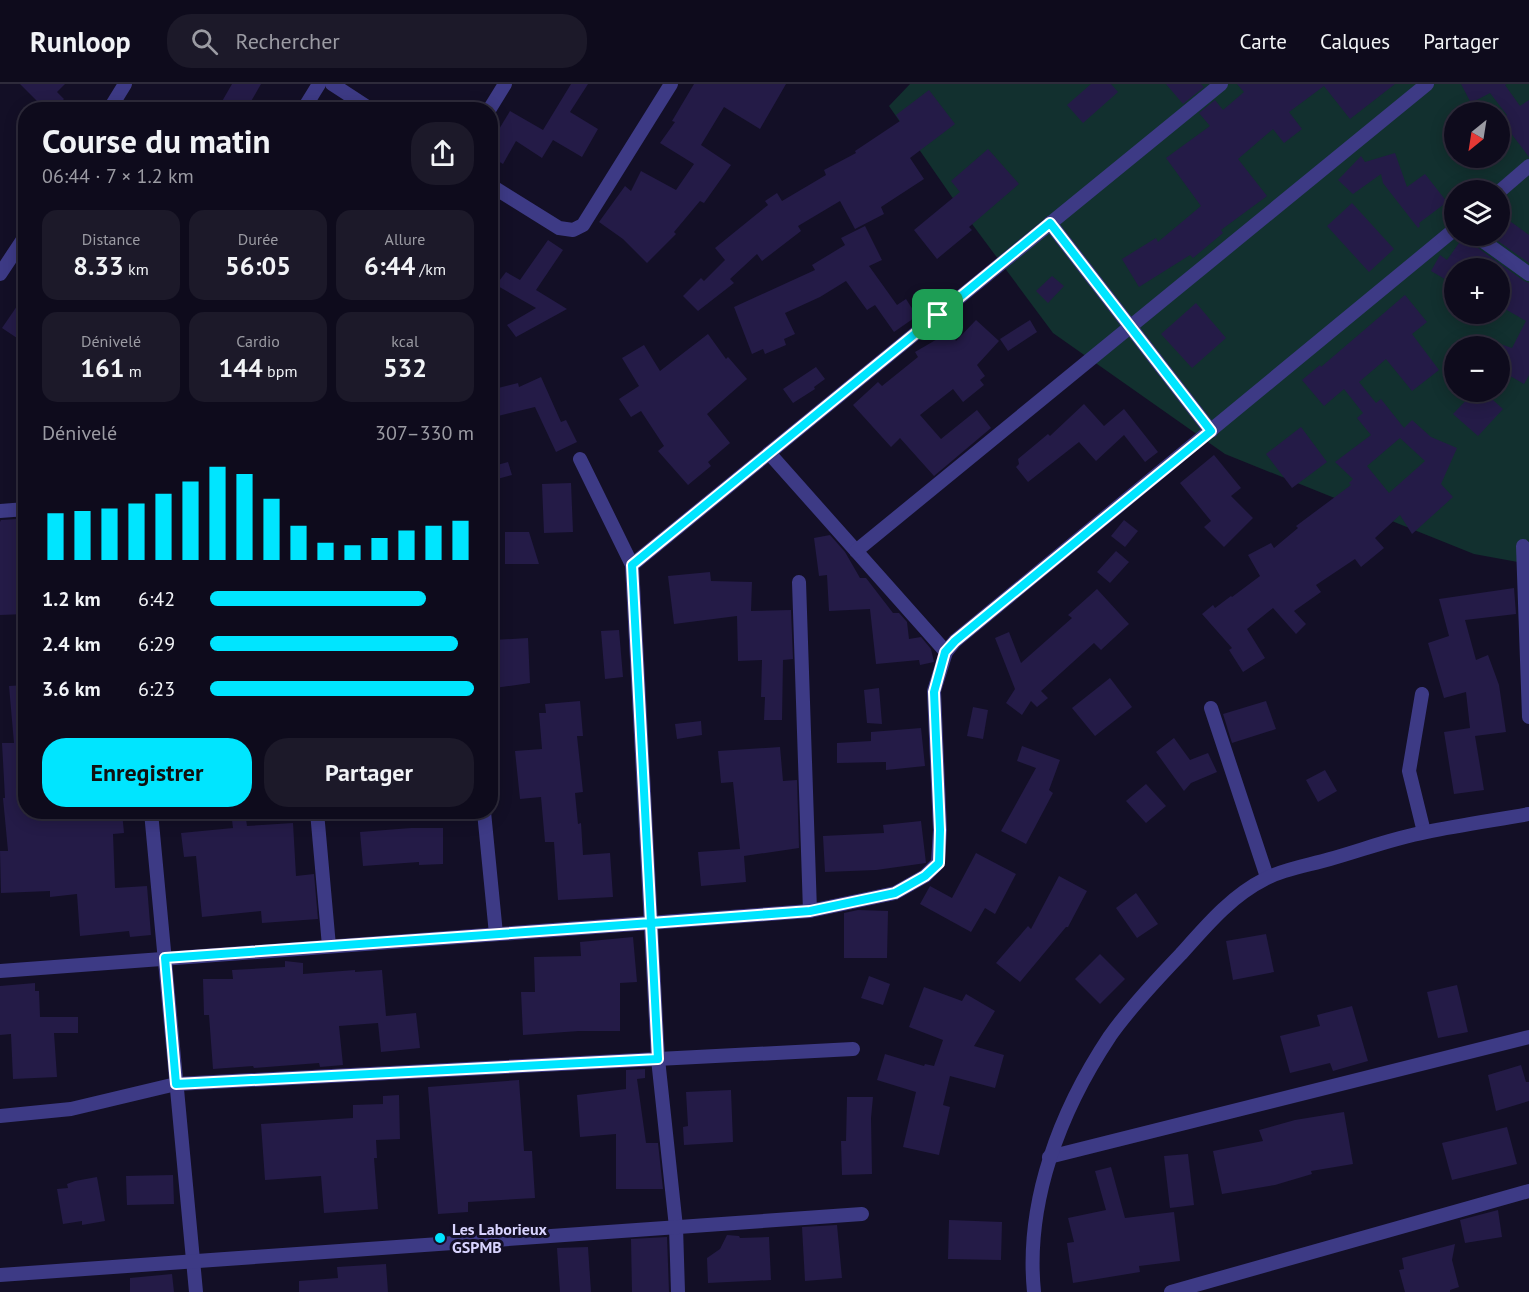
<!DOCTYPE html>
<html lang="fr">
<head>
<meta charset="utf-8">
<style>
	:root { --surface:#0e0b1c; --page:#1c1929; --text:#f1f3f6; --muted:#9b9ba3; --line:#2e2b3b; --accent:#00e5ff }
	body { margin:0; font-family:"PT Sans",sans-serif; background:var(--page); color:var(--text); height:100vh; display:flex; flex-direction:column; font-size:22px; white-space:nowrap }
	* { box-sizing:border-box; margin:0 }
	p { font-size:20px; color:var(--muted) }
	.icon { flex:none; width:33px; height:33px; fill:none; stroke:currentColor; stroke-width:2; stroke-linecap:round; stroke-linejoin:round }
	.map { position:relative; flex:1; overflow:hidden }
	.drawer { position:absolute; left:18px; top:18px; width:480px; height:717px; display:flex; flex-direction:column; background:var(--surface); border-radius:24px; box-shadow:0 3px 15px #0003,0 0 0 2px var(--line) }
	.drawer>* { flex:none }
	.needle { width:39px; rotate:210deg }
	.fabs { position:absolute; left:1444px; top:18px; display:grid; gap:12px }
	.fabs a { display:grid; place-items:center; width:66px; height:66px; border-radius:50%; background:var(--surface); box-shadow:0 3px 15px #0003,0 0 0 2px var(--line); font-size:30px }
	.pin { position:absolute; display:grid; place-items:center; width:51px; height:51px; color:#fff; margin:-26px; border-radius:12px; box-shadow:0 3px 9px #0006 }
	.round { display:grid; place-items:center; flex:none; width:63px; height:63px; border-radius:24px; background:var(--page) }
	.overview { display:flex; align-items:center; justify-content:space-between; height:102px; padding:0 24px }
	h1 { font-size:33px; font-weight:700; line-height:45px }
	.metrics { display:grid; grid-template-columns:repeat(3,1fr); gap:9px; height:102px; padding:6px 24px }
	.metrics div { display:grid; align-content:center; border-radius:15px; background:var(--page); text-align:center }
	.metrics b { font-size:26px; font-weight:700 }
	.metrics small { font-size:16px; font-weight:400 }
	.metrics p { font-size:16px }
	.chart { height:168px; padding:12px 24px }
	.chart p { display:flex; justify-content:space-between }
	.chart svg { width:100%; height:108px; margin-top:6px; stroke:var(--accent); stroke-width:6 }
	.action { display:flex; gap:12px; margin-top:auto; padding:12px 24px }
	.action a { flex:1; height:69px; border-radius:24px; background:var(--accent); color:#111; font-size:24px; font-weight:700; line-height:69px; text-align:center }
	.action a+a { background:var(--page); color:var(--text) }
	ul { padding:0 24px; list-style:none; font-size:20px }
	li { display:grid; grid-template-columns:96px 72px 1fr; align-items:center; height:45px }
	li i { height:15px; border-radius:8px; background:var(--accent) }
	header { display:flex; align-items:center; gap:36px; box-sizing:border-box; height:84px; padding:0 30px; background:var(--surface); border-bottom:2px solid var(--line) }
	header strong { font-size:28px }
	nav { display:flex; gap:33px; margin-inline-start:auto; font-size:21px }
	.search { width:420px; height:54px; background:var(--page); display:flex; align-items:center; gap:15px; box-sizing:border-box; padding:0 21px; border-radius:24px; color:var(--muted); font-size:22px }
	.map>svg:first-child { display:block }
	.green { fill:#12302f; fill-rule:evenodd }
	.building { fill:#241b47; fill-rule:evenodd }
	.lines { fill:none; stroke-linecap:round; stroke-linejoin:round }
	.street { stroke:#3d3a85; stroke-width:14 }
	.route-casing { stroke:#fff; stroke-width:12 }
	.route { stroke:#00e5ff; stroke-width:8 }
	.poi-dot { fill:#00e5ff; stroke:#130f26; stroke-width:2 }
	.labels { text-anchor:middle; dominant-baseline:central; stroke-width:6; stroke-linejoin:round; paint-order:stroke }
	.poi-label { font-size:16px; font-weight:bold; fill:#d9d4ff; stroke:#130f26; text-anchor:start }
</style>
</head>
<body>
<header>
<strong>Runloop</strong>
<div class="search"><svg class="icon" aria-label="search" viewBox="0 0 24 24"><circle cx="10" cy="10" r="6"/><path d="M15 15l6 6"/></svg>Rechercher</div>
<nav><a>Carte</a><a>Calques</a><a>Partager</a></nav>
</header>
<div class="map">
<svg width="1529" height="1208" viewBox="0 0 1529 1208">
	<rect width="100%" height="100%" fill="#130f26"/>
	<path class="green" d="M910,0H1529V480L1474,470L1225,370L1053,249L952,113L889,22ZM1455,28H1500V74H1455ZM1455,106H1500V152H1455ZM1455,184H1500V230H1455ZM1455,262H1500V308H1455Z"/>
	<g class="building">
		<path d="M20,0H65L57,8L64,15L54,26H46Z"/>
		<path d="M232,0H261L246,26H217Z"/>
		<path d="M571,0H588L570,28L598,45L582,73L553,56L542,74L516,57L503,80L490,72V60L510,27L543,46Z"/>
		<path d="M694,0H786L760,45L724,23L701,61L731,81L704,119L700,117L674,148L676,150L647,179L623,155L599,138L625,102L631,107L641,87L676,106L694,80L660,59L675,38L672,37Z"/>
		<path d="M1091,0H1111L1118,8L1083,39L1067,21Z"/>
		<path d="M1166,0H1201L1204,3L1183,20Z"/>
		<path d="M1237,0H1395L1350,35L1324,2L1289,28L1302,45L1284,59L1273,45L1238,75L1267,112L1221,146L1223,149L1193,174L1190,171L1139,203L1122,175L1156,154L1158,158L1201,122L1166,74L1210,42L1199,29L1215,16L1223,26L1244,8Z"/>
		<path d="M1461,0H1507L1505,1L1520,22L1529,16V73L1501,36L1507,31L1490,9L1471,19Z"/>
		<path d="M929,6L955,40L910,74L924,95L881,123L884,130L855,145L840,117L798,142L801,147L762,177L757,170L730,195L734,199L698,227L683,212L701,194L704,197L725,176L715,164L768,121L765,117L777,109L782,117L826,91L824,86L856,69L855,67L900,37L896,31Z"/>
		<path d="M988,65L1019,100L969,143L972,146L937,175L914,146L960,108L951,97Z"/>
		<path d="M1395,69L1407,103L1425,90L1447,118L1419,139L1420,142L1418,144L1383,99L1381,90L1353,110L1338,96L1361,72L1365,78Z"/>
		<path d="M1352,119L1394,165L1369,188L1327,142Z"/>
		<path d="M1500,130L1529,151V179L1491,152H1500Z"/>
		<path d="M865,142L882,176L869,182L897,221L906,215L917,232L894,248L875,221L867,226L846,197L820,213L785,229L795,250L784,255L786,261L765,270L763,265L752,270L734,223L815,186L812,181L845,161L841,154Z"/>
		<path d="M1464,152H1467L1471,159L1524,197L1529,199V291L1524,300L1500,286V260L1512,264L1526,237L1500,222V184H1455V201L1431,187L1440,171L1447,176Z"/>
		<path d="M548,156L563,166L536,206L567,225L516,253L507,241L536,224L496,201L506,188L520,196Z"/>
		<path d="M1052,192L1064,202L1048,219L1036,207Z"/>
		<path d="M26,209V260L2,244Z"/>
		<path d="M1405,211L1427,238L1412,250L1439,286L1412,307L1386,275L1359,298L1376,319L1381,315L1404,344L1412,336L1431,353L1457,364L1441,400L1453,413L1412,450L1400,431L1375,454L1384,464L1361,483L1355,475L1316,501L1321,508L1294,527L1306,540L1296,550L1273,524L1247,545L1265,574L1243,588L1229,566L1232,564L1202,530L1213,521L1215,524L1231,512L1232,513L1260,492L1248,471L1271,459L1274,464L1298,444L1296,442L1351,401L1349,399L1353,395L1335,378L1371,351L1357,334L1363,329L1344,305L1324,322L1302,296L1320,281L1321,283ZM1400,354L1425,377L1389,409L1367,382Z"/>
		<path d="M1196,219L1226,254L1192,284L1161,250Z"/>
		<path d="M976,236L999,257L977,281L985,292L980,296L984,301L963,318L953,305L920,331L941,355L977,326L991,344L934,392L900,354L891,363L853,321L878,298L882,302L918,273L915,268L951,247L956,257Z"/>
		<path d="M1030,236L1037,248L1008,267L1000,255Z"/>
		<path d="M708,250L726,275L728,273L747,295L707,330L730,359L708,378L711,382L688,401L658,367L664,362L641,327L631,333L619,315L639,302L622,274L644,261L660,287Z"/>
		<path d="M816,283L825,295L814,303L815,305L793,319L783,305Z"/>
		<path d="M541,293L561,338L566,336L577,358L556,368L535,323L490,334V306L518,299L519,303Z"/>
		<path d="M1474,308H1484L1503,325L1478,352L1453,330Z"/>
		<path d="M1084,320L1104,342L1124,325L1158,368L1145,378L1124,351L1096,377L1079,358L1028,398L1016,383L1019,380L1018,375L1048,350L1050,352Z"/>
		<path d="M1301,343L1327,378L1292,404L1266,370Z"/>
		<path d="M1214,371L1241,404L1231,412L1253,434L1224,463L1204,443L1211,437L1180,399Z"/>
		<path d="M508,378L512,391L490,397V383Z"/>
		<path d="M571,399L573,448L544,449L542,400Z"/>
		<path d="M17,435V438H26V530L0,531V438L1,436Z"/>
		<path d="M1124,436L1138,447L1125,463L1111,452Z"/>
		<path d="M505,448H529L539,480H505Z"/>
		<path d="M830,451L845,468L860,494H866L893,529H899L907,538L909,555L921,553L931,565L934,578L920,581L919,576L876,580L870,525L829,527L827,491L819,492L814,454Z"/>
		<path d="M1116,467L1129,478L1110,499L1097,488Z"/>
		<path d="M710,488L711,497L752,498L751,527L791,526L793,575L783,576L782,636H764L765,613H761L762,576L738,577L737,532L674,540L668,492Z"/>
		<path d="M1514,504L1516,530L1465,536L1476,576L1488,571L1499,601L1506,648L1475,652L1484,706L1454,710L1444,648L1470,644L1466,608L1444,614L1428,559L1449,552L1439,515Z"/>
		<path d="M1097,505L1129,540L1101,566L1094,559L1041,607L1048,614L1037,623L1031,617L1022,631L1006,619L1015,605L995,554L1009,548L1021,579L1072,534L1068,531Z"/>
		<path d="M619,546L623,593L605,595L601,547Z"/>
		<path d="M528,554L530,599L495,604L493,556Z"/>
		<path d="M1110,594L1132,623L1095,652L1072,624Z"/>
		<path d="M26,601V728H122L124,749L113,750L115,804L147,802L151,851L130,853L129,847L80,852L77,810L50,813V807L1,809L0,767H8L3,714H5L2,659H14L9,602Z"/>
		<path d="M879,604L882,640L867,639L864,606Z"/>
		<path d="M580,617L583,652H577L583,708L575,709L578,740L581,739L583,771L610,769L613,813L558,816L554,758H545L541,713L520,715L515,667L542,665L539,629H546L545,620Z"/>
		<path d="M1266,617L1276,645L1232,659L1223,630Z"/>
		<path d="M973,623L988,626L983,655L967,652Z"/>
		<path d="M701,637L702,651L677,655L675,640Z"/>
		<path d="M921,644L925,682L886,686V678L837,679V659L871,657V648Z"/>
		<path d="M1174,654L1190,676L1208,669L1217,688L1191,699L1184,707L1156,668Z"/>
		<path d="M1022,662L1060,676L1049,706L1053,709L1026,760L1001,747L1036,684L1017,677Z"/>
		<path d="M780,663L783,697L797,696L799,764L744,772L746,798L701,802L698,768L740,765L733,698L721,699L718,667Z"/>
		<path d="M1325,686L1337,707L1318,718L1306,696Z"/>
		<path d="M1146,700L1166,722L1146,739L1126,717Z"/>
		<path d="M231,728H245L247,742L293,739L296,792L314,790L318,835L262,839L261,827L202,833L196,772L184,773L181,749L233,744Z"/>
		<path d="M921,737L926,779L876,786L825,788L823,752L884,749L883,741Z"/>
		<path d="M411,744H443V780L419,781V778L363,782L360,748Z"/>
		<path d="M976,769L1016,790L995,830L985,824L971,848L920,820L930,802L952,814Z"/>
		<path d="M1059,792L1087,807L1068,843H1066L1020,898L996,879L1028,842L1031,845Z"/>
		<path d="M1136,809L1158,840L1137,854L1116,824Z"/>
		<path d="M858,826L888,827L887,874H844V829Z"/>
		<path d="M1266,850L1274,888L1233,896L1226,857Z"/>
		<path d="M633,853L637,898L620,899V947H579L523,951L521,908H535L534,873L581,872L580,858Z"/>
		<path d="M1100,870L1125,895L1100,920L1075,895Z"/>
		<path d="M285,877L303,879V890L355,886V888L382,886L386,932L416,929L420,964L381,968L378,939L339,942L343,981L320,983L319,979L254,984L253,982L213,985L209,931H204L203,895H233L232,886L285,883Z"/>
		<path d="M869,892L890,900L883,921L861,914Z"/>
		<path d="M35,899V907H39L40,933H78V949H54L57,993L13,995L11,950L0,951V902Z"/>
		<path d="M1457,901L1468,948L1438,954L1427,908Z"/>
		<path d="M924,903L962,917L966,910L995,927L974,962L1004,971L995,1004L950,992L943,1021L950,1023L939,1071L903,1063L916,1008L877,996L885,970L924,982L925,980L934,982L943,956L909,943Z"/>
		<path d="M1352,922L1368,977L1333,987L1330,979L1290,989L1280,952L1320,942L1317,931Z"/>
		<path d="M1521,981L1526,998H1529V1017L1496,1027L1488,991Z"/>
		<path d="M645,985V994L637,995L646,1059H658L663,1105H616V1050L580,1053L577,1011L626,1005V986Z"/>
		<path d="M519,996L524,1067H532L535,1114L468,1118V1128L438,1130L428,1003Z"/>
		<path d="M731,1006L733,1058L684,1061L683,1043L688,1042L686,1008Z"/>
		<path d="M399,1011L400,1055L376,1056L377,1074H374L378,1125L324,1129L321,1092L265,1096L261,1040L353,1034V1021L383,1020V1012Z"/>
		<path d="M847,1013H873L871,1034L872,1090L842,1091L841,1057H846Z"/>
		<path d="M1344,1028L1353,1080L1311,1087L1312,1090L1275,1101L1222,1110L1213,1067L1263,1057L1259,1046L1295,1036Z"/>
		<path d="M1507,1043L1517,1080L1452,1096L1442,1059Z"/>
		<path d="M1188,1070L1194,1121L1170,1124L1164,1072Z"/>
		<path d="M1111,1083L1125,1134L1174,1128L1180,1177L1139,1182L1140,1188L1073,1199L1067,1159L1074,1158L1068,1134L1106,1126L1095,1087Z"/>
		<path d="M173,1091L174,1120L127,1121L126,1092Z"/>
		<path d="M97,1093L105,1137L82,1141V1137L63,1140L57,1105L68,1104L67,1100L75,1097Z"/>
		<path d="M1498,1126L1502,1153L1465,1159L1460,1136Z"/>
		<path d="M949,1136L1002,1138L1001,1176L948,1175Z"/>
		<path d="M837,1141L842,1194L805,1197L802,1143Z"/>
		<path d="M727,1151L739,1152L740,1154L769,1153L771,1196L708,1199L707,1174L720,1165Z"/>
		<path d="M667,1153L669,1208H632L631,1155Z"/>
		<path d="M1455,1160L1452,1176L1459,1203L1450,1206V1208H1405L1399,1186L1404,1185L1402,1174Z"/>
		<path d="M588,1163L591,1208H560L557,1164Z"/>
		<path d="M386,1180L388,1208H299V1197L338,1194L337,1183Z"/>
		<path d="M172,1190L174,1208H130V1194Z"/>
	</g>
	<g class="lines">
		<g class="street">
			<path d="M332,0L372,26"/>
			<path d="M109,26L125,0"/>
			<path d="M303,26L319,0"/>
			<path d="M489,26L505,0"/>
			<path d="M490,101L559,144L573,146L583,141L671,0"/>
			<path d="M1500,107L1529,82"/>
			<path d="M1050,139L1211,347"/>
			<path d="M1476,152L1529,190"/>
			<path d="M0,190L26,151"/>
			<path d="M769,369L946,568"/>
			<path d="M580,375L632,481L658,975L676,1143L678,1208"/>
			<path d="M0,427L26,425"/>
			<path d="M1523,462L1529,633"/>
			<path d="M856,467L1427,0"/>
			<path d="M632,481L1221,0"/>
			<path d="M799,498L810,827"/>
			<path d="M1422,610L1409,687L1424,748"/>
			<path d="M1211,624L1267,793"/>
			<path d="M151,728L196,1208"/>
			<path d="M317,728L329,862"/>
			<path d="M484,728L496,850"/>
			<path d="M0,887L810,827L895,809L925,792L938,779L940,746L934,607L946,568L955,557L1455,145"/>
			<path d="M0,1032L71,1025L176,1000L853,965"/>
			<path d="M1049,1073L1529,953"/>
			<path d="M0,1191L862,1130"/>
			<path d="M1034,1208C1025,1118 1060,1027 1110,952C1129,925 1158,894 1181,870C1206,842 1231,812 1265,795C1283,785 1310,781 1330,775C1362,766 1394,754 1426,748C1460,741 1495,736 1529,730"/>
			<path d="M1171,1208L1529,1107"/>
		</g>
	</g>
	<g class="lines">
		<defs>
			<path id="route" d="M938,231L632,481L651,839L165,874L176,1000L658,975L651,839L810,827L895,809L925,792L939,779L940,746L934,608L945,568L955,557L1211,347L1050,139L938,231"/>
		</defs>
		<use href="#route" class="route-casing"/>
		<use href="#route" class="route"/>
	</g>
	<circle class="poi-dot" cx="440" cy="1154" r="6"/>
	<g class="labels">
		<g class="poi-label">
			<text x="452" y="1145">Les Laborieux<tspan x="452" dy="18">GSPMB</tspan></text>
		</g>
	</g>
</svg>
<div class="fabs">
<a><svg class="needle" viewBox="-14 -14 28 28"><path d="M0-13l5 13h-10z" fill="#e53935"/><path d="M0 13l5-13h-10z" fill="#9b9ba3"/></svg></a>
<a><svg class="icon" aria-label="layers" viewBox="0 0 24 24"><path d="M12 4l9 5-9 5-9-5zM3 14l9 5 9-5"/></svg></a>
<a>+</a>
<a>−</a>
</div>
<div class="pin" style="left:938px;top:231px;background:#1e9e55"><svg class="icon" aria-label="arrive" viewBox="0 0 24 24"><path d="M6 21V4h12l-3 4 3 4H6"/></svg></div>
<section class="drawer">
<div class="overview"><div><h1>Course du matin</h1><p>06:44 · 7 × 1.2 km</p></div><a class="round"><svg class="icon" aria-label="share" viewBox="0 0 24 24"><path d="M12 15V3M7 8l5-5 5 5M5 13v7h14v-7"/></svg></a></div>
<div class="metrics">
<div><p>Distance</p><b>8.33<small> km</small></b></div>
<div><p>Durée</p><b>56:05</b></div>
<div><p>Allure</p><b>6:44<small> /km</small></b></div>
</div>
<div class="metrics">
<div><p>Dénivelé</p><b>161<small> m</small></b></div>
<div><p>Cardio</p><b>144<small> bpm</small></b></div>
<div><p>kcal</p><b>532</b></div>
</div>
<div class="chart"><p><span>Dénivelé</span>307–330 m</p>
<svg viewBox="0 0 160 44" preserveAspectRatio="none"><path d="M5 44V25M15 44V24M25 44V23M35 44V21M45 44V17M55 44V12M65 44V6M75 44V9M85 44V19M95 44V30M105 44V37M115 44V38M125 44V35M135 44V32M145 44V30M155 44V28"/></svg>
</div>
<ul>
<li><b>1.2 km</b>6:42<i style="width:82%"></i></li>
<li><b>2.4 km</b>6:29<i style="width:94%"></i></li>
<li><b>3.6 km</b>6:23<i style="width:100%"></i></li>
</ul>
<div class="action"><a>Enregistrer</a><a>Partager</a></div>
</section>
</div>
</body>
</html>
